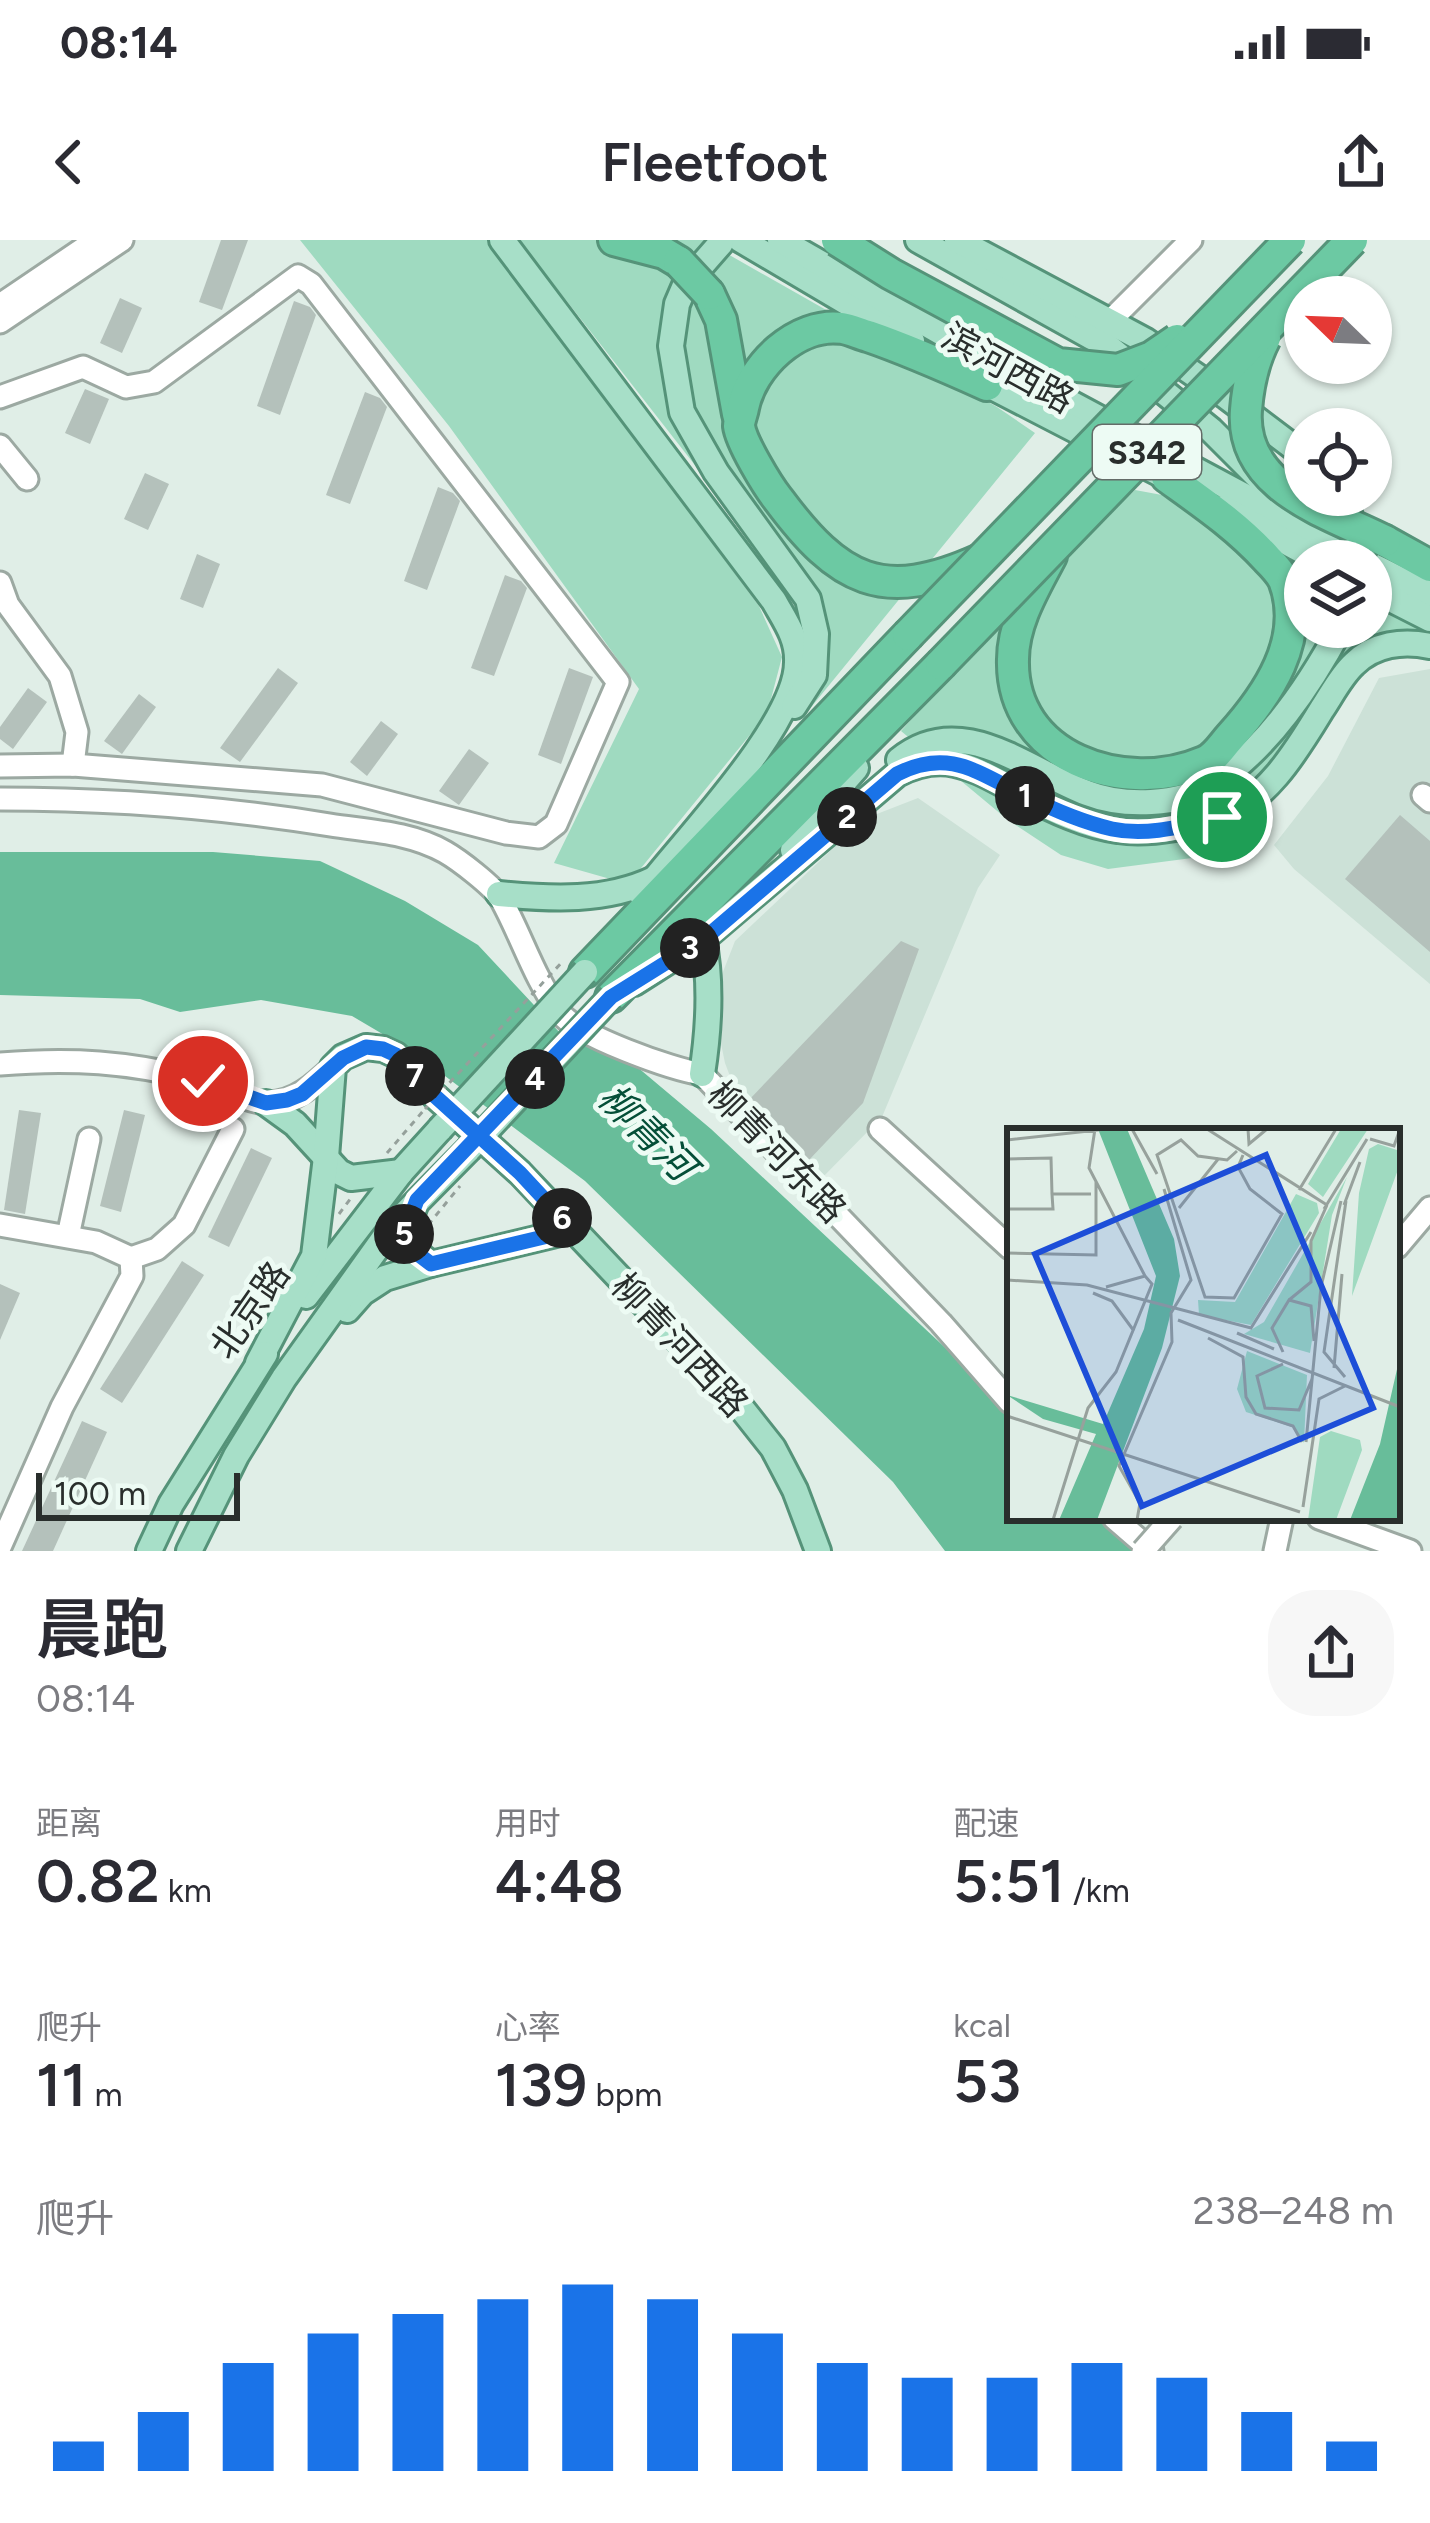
<!DOCTYPE html>
<html lang="zh">
<head>
<meta charset="utf-8">
<style>
	:root { --surface:#fff; --page:#f7f7f7; --text:#2b2b33; --muted:#7c7c81; --accent:#1a73e8 }
	body { margin:0; font-family:Figtree,"Noto Sans SC",sans-serif; background:var(--page); color:var(--text); height:100vh; display:flex; flex-direction:column; font-size:45px; white-space:nowrap }
	* { box-sizing:border-box; margin:0 }
	p { font-size:39px; color:var(--muted) }
	.icon { flex:none; width:66px; height:66px; fill:none; stroke:currentColor; stroke-width:2; stroke-linecap:round; stroke-linejoin:round }
	.map { position:relative; height:1311px; overflow:hidden }
	.details { display:flex; flex-direction:column; background:var(--surface); flex:1 }
	.details>* { flex:none }
	.needle { width:78px; rotate:293deg }
	.controls { position:absolute; left:1284px; top:36px; display:grid; gap:24px }
	.controls a { display:grid; place-items:center; width:108px; height:108px; border-radius:50%; background:var(--surface); box-shadow:0 3px 9px #0004; font-size:60px }
	.scale { position:absolute; left:36px; bottom:30px; width:204px; box-sizing:border-box; padding-left:12px; border:6px solid #292e2c; border-top:0; font-size:33px; line-height:42px; white-space:nowrap; color:#292e2c; -webkit-text-stroke:9px #edfbf4; paint-order:stroke }
	.pin { position:absolute; display:grid; place-items:center; width:102px; height:102px; color:#fff; margin:-51px; border:6px solid #fff; border-radius:50%; box-shadow:0 3px 12px #0007 }
	.km { position:absolute; width:60px; height:60px; margin:-30px; border-radius:50%; background:#222; color:#fff; font-size:33px; line-height:60px; text-align:center }
	.round { display:grid; place-items:center; flex:none; width:126px; height:126px; border-radius:48px; background:var(--page) }
	.overview { display:flex; align-items:center; justify-content:space-between; height:204px; padding:0 36px }
	h1 { font-size:66px; font-weight:600; line-height:90px }
	.stats { display:grid; grid-template-columns:repeat(3,1fr); gap:18px; height:204px; padding:12px 36px }
	.stats div { display:grid; align-content:center }
	.stats b { font-size:60px; font-weight:600 }
	.stats small { font-size:33px; font-weight:400 }
	.stats p { font-size:33px }
	.chart { height:336px; padding:24px 36px }
	.chart p { display:flex; justify-content:space-between }
	.chart svg { width:100%; height:216px; margin-top:12px; stroke:var(--accent); stroke-width:6 }
	.status { display:flex; justify-content:space-between; align-items:center; height:84px; padding:0 60px; background:var(--surface); direction:ltr }
	.status svg { height:33px; fill:currentColor }
	header { display:flex; justify-content:space-between; align-items:center; height:156px; padding:0 36px; background:var(--surface); font-size:54px; font-weight:600 }
	.map>svg:first-child { display:block }
	.built { fill:#cce1d7 }
	.green { fill:#9fdac0 }
	.water { fill:#68bd9a }
	.building { fill:#b4c1bb }
	.lines { fill:none; stroke-linecap:round; stroke-linejoin:round }
	.minor-casing { stroke:#9ca9a2; stroke-width:27 }
	.major-casing { stroke:#559379; stroke-width:30 }
	.highway-casing { stroke:#559379; stroke-width:36 }
	.path { stroke:#95a09b; stroke-width:3; stroke-dasharray:6 6; stroke-linecap:butt }
	.minor { stroke:#fff; stroke-width:21 }
	.major { stroke:#a7dfc8; stroke-width:24 }
	.highway { stroke:#6cc9a3; stroke-width:30 }
	.minor-bridge-casing { stroke:#9ca9a2; stroke-width:27; stroke-linecap:butt }
	.major-bridge-casing { stroke:#559379; stroke-width:30; stroke-linecap:butt }
	.highway-bridge-casing { stroke:#559379; stroke-width:36; stroke-linecap:butt }
	.path-bridge { stroke:#95a09b; stroke-width:3; stroke-dasharray:6 6; stroke-linecap:butt }
	.minor-bridge { stroke:#fff; stroke-width:21 }
	.major-bridge { stroke:#a7dfc8; stroke-width:24 }
	.highway-bridge { stroke:#6cc9a3; stroke-width:30 }
	.route-casing { stroke:#fff; stroke-width:24 }
	.route { stroke:#1a73e8; stroke-width:15 }
	.labels { text-anchor:middle; dominant-baseline:central; stroke-width:10; stroke-linejoin:round; paint-order:stroke }
	.shield { fill:#edfbf4; stroke:#646c68; stroke-width:3 }
	.shield-label { font-size:33px; font-weight:bold; fill:#292e2c }
	.street-label { font-size:36px; fill:#292e2c; stroke:#edfbf4 }
	.water-label { font-size:39px; font-style:italic; fill:#054f38; stroke:#edfbf4 }
	.inset-road { fill:none; stroke:#97a19c; stroke-width:3 }
	.view { fill:#1d4ed8; fill-opacity:0.15; stroke:#1d4ed8; stroke-width:6 }
	.inset-edge { fill:none; stroke:#292e2c; stroke-width:6 }
</style>
</head>
<body>
<div class="status"><b>08:14</b><svg viewBox="0 0 49 12"><path d="M0 12V9h3v3zM5 12V6h3v6zM10 12V3h3v9zM15 12V0h3v12zM26 1h20v11H26zM47 4h2v5h-2z"/></svg></div>
<header><svg class="icon" aria-label="back" viewBox="0 0 24 24"><path d="M15 5l-7 7 7 7"/></svg>Fleetfoot<svg class="icon" aria-label="share" viewBox="0 0 24 24"><path d="M12 15V3M7 8l5-5 5 5M5 13v7h14v-7"/></svg></header>
<div class="map">
<svg width="1430" height="1311" viewBox="0 0 1430 1311">
	<rect width="100%" height="100%" fill="#e0eee7"/>
	<g class="built">
		<path d="M1430,429V744L1294,629L1274,605L1328,536L1379,438Z"/>
		<path d="M918,558L1000,615L978,648L882,877L819,941L739,860L725,823L712,760L735,701L864,579Z"/>
	</g>
	<g class="green">
		<path d="M300,0H487L759,366L782,417L767,474L628,644L554,623L639,449L449,186Z"/>
		<path d="M519,0H703L997,167L1035,193L808,471L794,352Z"/>
		<path d="M1135,250L1162,255L1276,331L1287,317L1305,326V387H1371V359L1430,389V400L1365,416L1314,497L1248,587L1192,618L1108,629L1061,615L1008,580L901,491L1037,337Z"/>
	</g>
	<path class="water" d="M0,612H213L320,621L405,661L478,705L561,794L636,826L711,889L967,1128L1010,1177V1278H1103L1140,1311H945L893,1242L585,941L413,812L352,776L261,760L180,772L140,759L0,755Z"/>
	<g class="building">
		<path d="M221,0H248L222,70L199,62Z"/>
		<path d="M120,58L142,68L122,113L100,103Z"/>
		<path d="M294,61L310,67L316,75L280,175L257,166Z"/>
		<path d="M85,149L109,159L90,204L65,193Z"/>
		<path d="M365,152L380,158L387,167L350,264L326,255Z"/>
		<path d="M145,233L169,244L148,290L124,279Z"/>
		<path d="M438,247L453,253L460,261L427,350L404,341Z"/>
		<path d="M197,314L220,324L203,368L180,359Z"/>
		<path d="M505,335L521,341L527,348L494,436L471,428Z"/>
		<path d="M278,428L298,443L240,522L220,508Z"/>
		<path d="M569,428L593,437L561,524L538,515Z"/>
		<path d="M28,448L47,462L13,509L0,499V487Z"/>
		<path d="M139,454L156,467L122,514L104,501Z"/>
		<path d="M381,481L398,494L367,536L350,522Z"/>
		<path d="M469,509L489,523L459,565L439,551Z"/>
		<path d="M1400,575L1430,601V712L1345,639Z"/>
		<path d="M901,701L919,709L863,863L808,921L748,861Z"/>
		<path d="M19,870L41,873L25,974L4,970Z"/>
		<path d="M124,870L145,875L121,972L100,966Z"/>
		<path d="M251,908L272,918L229,1007L208,997Z"/>
		<path d="M182,1021L204,1035L122,1163L100,1149Z"/>
		<path d="M0,1044L20,1053L0,1100Z"/>
		<path d="M82,1181L107,1192L53,1311H22Z"/>
	</g>
	<g class="lines">
		<defs>
			<g id="minor">
				<path d="M0,65L96,0"/>
				<path d="M1110,81L1191,0"/>
				<path d="M0,82L122,0"/>
				<path d="M0,157L83,127L126,147L154,142L298,36L311,44L618,442L556,584L539,597L506,593L322,545L73,525L0,526"/>
				<path d="M0,206L27,239"/>
				<path d="M0,343L8,365L60,436L77,492L73,525"/>
				<path d="M1423,555L1430,561"/>
				<path d="M0,559C111,559 220,567 330,585C369,591 410,592 445,612C459,620 493,646 501,659C522,697 534,738 560,773C578,796 671,829 702,834L941,1083L1010,1162"/>
				<path d="M0,824C72,818 127,822 197,839C220,845 244,862 268,863C295,863 315,844 333,827"/>
				<path d="M880,889L1010,1008"/>
				<path d="M0,985L96,1002L131,1018L132,1036L62,1167L0,1307"/>
				<path d="M68,996L89,899"/>
				<path d="M1397,1007L1430,968"/>
				<path d="M131,1018L157,1009L184,985L233,889"/>
				<path d="M1114,1278L1152,1311"/>
				<path d="M1319,1278L1410,1311"/>
				<path d="M1275,1311L1282,1278"/>
			</g>
			<g id="major">
				<path d="M502,0L774,361C785,381 798,398 797,422C797,485 681,603 642,655"/>
				<path d="M741,0L912,101"/>
				<path d="M780,0L979,114L1349,312"/>
				<path d="M918,0L1106,105L1211,190L1263,242"/>
				<path d="M957,0L1146,101L1227,157L1305,216"/>
				<path d="M721,3L686,43L677,64L671,106L682,172L716,232L808,359L816,394L814,435L794,466"/>
				<path d="M973,137L1182,245"/>
				<path d="M1340,255L1347,263L1353,292"/>
				<path d="M1223,268L1321,321"/>
				<path d="M1371,325L1430,354"/>
				<path d="M1371,349L1430,379"/>
				<path d="M899,520C961,469 1028,531 1087,553C1123,567 1180,566 1213,544C1269,507 1310,445 1341,387"/>
				<path d="M793,610L841,545L856,528"/>
				<path d="M499,654C551,659 606,662 654,639"/>
				<path d="M634,743L703,699L897,534C949,507 978,532 1024,555C1053,570 1086,586 1118,590C1150,595 1186,587 1217,578C1266,563 1297,510 1322,469C1332,454 1341,436 1354,424C1374,404 1403,400 1430,406"/>
				<path d="M702,834C709,789 712,743 703,699"/>
				<path d="M266,863L295,884L339,932L351,938L401,932"/>
				<path d="M414,968L404,995L410,1008L431,1024"/>
				<path d="M306,1056L401,932L440,889"/>
				<path d="M347,1070L362,1053L385,1038L431,1024L573,990"/>
				<path d="M258,1123L314,1016L326,917L333,827L343,817L366,807L383,809L396,815L426,848L520,933L735,1160L773,1208L795,1250L818,1311"/>
				<path d="M149,1311L171,1264L265,1114"/>
				<path d="M189,1311L236,1216L284,1138L392,987L468,910"/>
			</g>
			<g id="highway">
				<path d="M614,0L664,13L679,22"/>
				<path d="M709,54L721,80L738,174"/>
				<path d="M1385,301L1430,326"/>
				<path d="M1051,316C1035,347 1013,382 1013,419C1010,518 1125,556 1204,522C1215,518 1222,506 1230,497C1267,456 1307,399 1284,340C1280,332 1273,325 1267,319C1237,286 1203,263 1167,237"/>
				<path d="M980,320C882,364 839,341 778,259C767,245 741,202 739,186C739,180 742,174 743,168C751,126 797,82 842,88C850,89 860,94 868,96C909,110 947,127 987,145"/>
				<path d="M585,732L908,395"/>
				<path d="M611,757L941,424"/>
			</g>
		</defs>
		<use href="#minor" class="minor-casing"/>
		<use href="#major" class="major-casing"/>
		<use href="#highway" class="highway-casing"/>
		<g class="path">
			<path d="M387,913L424,870"/>
			<path d="M339,974L351,958"/>
			<path d="M428,985L460,946"/>
		</g>
		<use href="#minor" class="minor"/>
		<use href="#major" class="major"/>
		<use href="#highway" class="highway"/>
		<defs>
			<path id="minor-bridge" d="M1143,1311L1172,1278"/>
			<g id="major-bridge">
				<path d="M1349,312L1365,321"/>
				<path d="M440,889L585,732"/>
				<path d="M468,910L611,757"/>
			</g>
			<g id="highway-bridge">
				<path d="M837,0L891,34L1058,124L1118,130L1152,117L1177,100"/>
				<path d="M679,22L709,54"/>
				<path d="M1265,98C1253,121 1248,144 1246,170C1240,248 1327,272 1385,301"/>
				<path d="M908,395L1290,0"/>
				<path d="M941,424L1352,0"/>
			</g>
		</defs>
		<use href="#minor-bridge" class="minor-bridge-casing"/>
		<use href="#major-bridge" class="major-bridge-casing"/>
		<use href="#highway-bridge" class="highway-bridge-casing"/>
		<path class="path-bridge" d="M425,869L564,720"/>
		<use href="#minor-bridge" class="minor-bridge"/>
		<use href="#major-bridge" class="major-bridge"/>
		<use href="#highway-bridge" class="highway-bridge"/>
	</g>
	<g class="lines">
		<defs>
			<path id="route" d="M203,841L266,863L287,860L302,854L343,818L366,807L383,809L396,815L426,848L520,933L573,990L431,1024L410,1008L404,994L417,960L611,757L704,699L897,534C950,507 979,534 1026,556C1054,570 1082,582 1112,589C1149,597 1186,585 1222,577"/>
		</defs>
		<use href="#route" class="route-casing"/>
		<use href="#route" class="route"/>
	</g>
	<g class="labels">
		<rect class="shield" x="1093" y="185" width="108" height="54" rx="9"/>
		<g class="shield-label">
			<text x="1147" y="212">S342</text>
		</g>
		<g class="street-label">
			<text transform="translate(1008 128) rotate(29)">滨河西路</text>
			<text transform="translate(777 912) rotate(46)">柳青河东路</text>
			<text transform="translate(250 1070) rotate(-55)">北京路</text>
			<text transform="translate(680 1105) rotate(47)">柳青河西路</text>
		</g>
		<g class="water-label">
			<text transform="translate(647 892) rotate(45)">柳青河</text>
		</g>
	</g>
	<g transform="translate(1007 888)">
		<rect width="393" height="393" fill="#e0eee7"/>
		<path d="M334,1H361L316,69L301,56ZM371,16L393,23V36L345,168L352,65L362,21ZM340,49L325,87L303,225L237,206L257,194ZM289,66L310,75L312,85L244,197L192,187L191,172L228,174ZM240,223L300,247L297,315L288,300L239,284L230,261ZM324,303L353,312L355,322L329,392H301L313,309Z" fill="#9fdac0"/>
		<path d="M91,1H120L167,111L173,148L155,220L90,392H52L89,306L36,291L0,267L96,296L137,201L149,148ZM393,228V392H343L373,316Z" fill="#68bd9a"/>
		<path class="inset-road" d="M88,1L82,40L138,148M125,1L150,46M200,1L320,77M241,1L242,16L260,1M363,11L387,18L393,1M0,12L100,1M230,23L220,32L191,28L174,12L150,27L198,169L227,170L275,86L243,61L231,39L236,27M0,31L44,30L45,66M292,62L329,1M337,77L353,34M172,80L212,30M0,81H46L45,66H84M317,81L360,11M0,125L89,127V53M0,152L80,157L244,200L304,104M86,165L105,173L127,203M282,172L304,154V113L320,77M171,192L393,279M230,205L267,221M201,210L236,229L239,269L249,286L286,298L295,314M276,224L265,200L282,172L304,178L307,213M276,236L250,248L258,280L292,282L305,251M327,240L335,146M338,249L317,224L339,73M0,288L293,384M299,314L314,159L334,73M296,379L312,271L338,258M46,392L81,280L109,244L145,156L138,148L99,159M130,392L133,375L112,338L165,214L164,185L184,152L157,61"/>
		<path class="view" d="M259,27L366,280L135,378L28,126Z"/>
		<rect width="393" height="393" class="inset-edge"/>
	</g>
</svg>
<div class="controls">
<a><svg class="needle" viewBox="-14 -14 28 28"><path d="M0-13l5 13h-10z" fill="#e53935"/><path d="M0 13l5-13h-10z" fill="#7c7c81"/></svg></a>
<a><svg class="icon" aria-label="locate" viewBox="0 0 24 24"><circle cx="12" cy="12" r="6"/><path d="M12 2v4M12 18v4M2 12h4M18 12h4"/></svg></a>
<a><svg class="icon" aria-label="layers" viewBox="0 0 24 24"><path d="M12 4l9 5-9 5-9-5zM3 14l9 5 9-5"/></svg></a>
</div>
<div class="scale">100 m</div>
<div class="pin" style="left:1222px;top:577px;background:#1e9e55"><svg class="icon" aria-label="arrive" viewBox="0 0 24 24"><path d="M6 21V4h12l-3 4 3 4H6"/></svg></div>
<div class="pin" style="left:203px;top:841px;background:#d93025"><svg class="icon" aria-label="check" viewBox="0 0 24 24"><path d="M5 12l5 5 9-10"/></svg></div>
<b class="km" style="left:1025px;top:556px">1</b>
<b class="km" style="left:847px;top:577px">2</b>
<b class="km" style="left:690px;top:708px">3</b>
<b class="km" style="left:535px;top:839px">4</b>
<b class="km" style="left:404px;top:994px">5</b>
<b class="km" style="left:562px;top:978px">6</b>
<b class="km" style="left:415px;top:836px">7</b>
</div>
<section class="details">
<div class="overview"><div><h1>晨跑</h1><p>08:14</p></div><a class="round"><svg class="icon" aria-label="share" viewBox="0 0 24 24"><path d="M12 15V3M7 8l5-5 5 5M5 13v7h14v-7"/></svg></a></div>
<div class="stats">
<div><p>距离</p><b>0.82<small> km</small></b></div>
<div><p>用时</p><b>4:48</b></div>
<div><p>配速</p><b>5:51<small> /km</small></b></div>
</div>
<div class="stats">
<div><p>爬升</p><b>11<small> m</small></b></div>
<div><p>心率</p><b>139<small> bpm</small></b></div>
<div><p>kcal</p><b>53</b></div>
</div>
<div class="chart"><p><span>爬升</span>238–248 m</p>
<svg viewBox="0 0 160 44" preserveAspectRatio="none"><path d="M5 44V38M15 44V32M25 44V22M35 44V16M45 44V12M55 44V9M65 44V6M75 44V9M85 44V16M95 44V22M105 44V25M115 44V25M125 44V22M135 44V25M145 44V32M155 44V38"/></svg>
</div>
</section>
</body>
</html>
